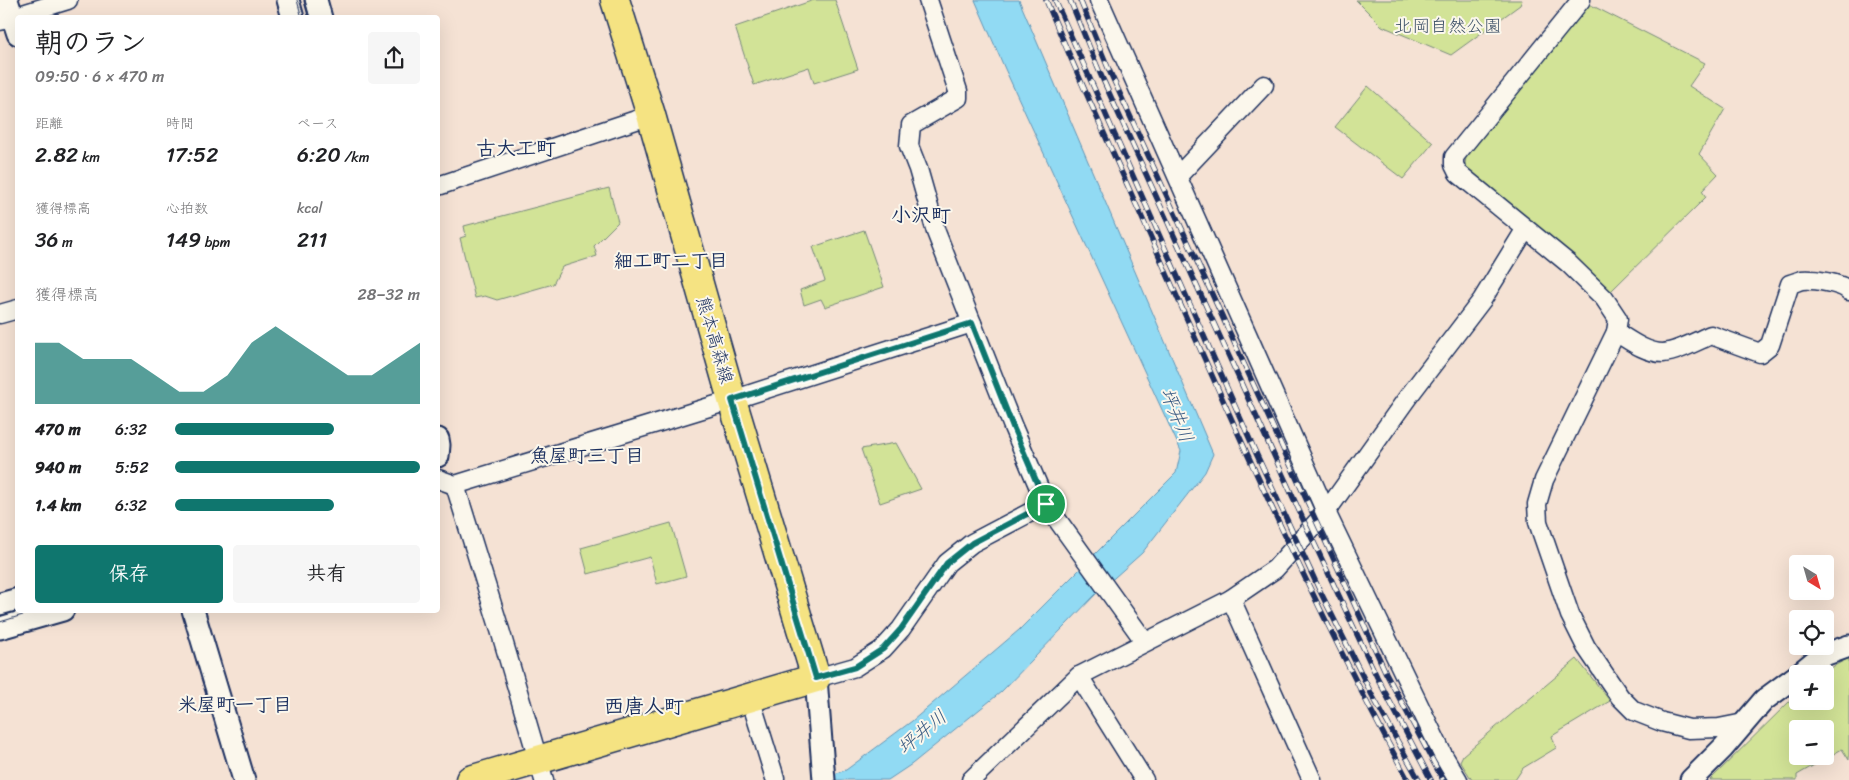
<!DOCTYPE html>
<html lang="ja">
<head>
<meta charset="utf-8">
<style>
	:root { --surface:#fff; --page:#f6f6f6; --text:#202124; --muted:#757577; --accent:#0f766e }
	body { margin:0; font-family:Sriracha,"Klee One",sans-serif; background:var(--page); color:var(--text); height:100vh; display:flex; flex-direction:column; font-size:19px; white-space:nowrap }
	* { box-sizing:border-box; margin:0 }
	p { font-size:16px; color:var(--muted) }
	.icon { flex:none; width:28px; height:28px; fill:none; stroke:currentColor; stroke-width:2; stroke-linecap:round; stroke-linejoin:round }
	.map { position:relative; flex:1; overflow:hidden }
	.sheet { position:absolute; left:15px; top:15px; width:425px; height:598px; display:flex; flex-direction:column; background:var(--surface); border-radius:5px; box-shadow:0 5px 20px #0002 }
	.sheet>* { flex:none }
	.needle { width:32px; rotate:143deg }
	.tools { position:absolute; left:1789px; top:555px; display:grid; gap:10px }
	.tools a { display:grid; place-items:center; width:45px; height:45px; border-radius:5px; background:var(--surface); box-shadow:0 5px 20px #0002; font-size:25px }
	.pin { position:absolute; display:grid; place-items:center; width:42px; height:42px; color:#fff; margin:-21px; border:2px solid #fff; border-radius:50%; box-shadow:0 1px 5px #0007 }
	.round { display:grid; place-items:center; flex:none; width:52px; height:52px; border-radius:5px; background:var(--page) }
	.overview { display:flex; align-items:center; justify-content:space-between; height:85px; padding:0 20px }
	h1 { font-size:28px; font-weight:600; line-height:38px }
	.metrics { display:grid; grid-template-columns:repeat(3,1fr); gap:8px; height:85px; padding:5px 20px }
	.metrics div { display:grid; align-content:center }
	.metrics b { font-size:21px; font-weight:600 }
	.metrics small { font-size:14px; font-weight:400 }
	.metrics p { font-size:14px }
	.chart { height:140px; padding:10px 20px }
	.chart p { display:flex; justify-content:space-between }
	.chart svg { width:100%; height:90px; margin-top:5px; fill:var(--accent); opacity:.7 }
	.action { display:flex; gap:10px; margin-top:auto; padding:10px 20px }
	.action a { flex:1; height:58px; border-radius:5px; background:var(--accent); color:#fff; font-size:20px; font-weight:600; line-height:58px; text-align:center }
	.action a+a { background:var(--page); color:var(--text) }
	ul { padding:0 20px; list-style:none; font-size:16px }
	li { display:grid; grid-template-columns:80px 60px 1fr; align-items:center; height:38px }
	li i { height:12px; border-radius:6px; background:var(--accent) }
	.map>svg:first-child { display:block }
	.green { fill:#d2e397; stroke:#76897a; fill-rule:evenodd }
	.water { fill:#91daf3; stroke:#6296b7 }
	.lines { fill:none; stroke-linecap:round; stroke-linejoin:round }
	.minor-casing { stroke:#1b2f5e; stroke-width:21 }
	.tertiary-casing { stroke:#1b2f5e; stroke-width:25 }
	.primary-casing { stroke:#1b2f5e; stroke-width:31 }
	.minor { stroke:#fbf7ec; stroke-width:18 }
	.tertiary { stroke:#fbf7ec; stroke-width:21 }
	.primary { stroke:#f5e382; stroke-width:28 }
	.tram { stroke:#1b2f5e; stroke-width:1 }
	.rail-casing { stroke:#1b2f5e; stroke-width:5.5 }
	.rail { stroke:#fbf7ec; stroke-width:4; stroke-dasharray:11; stroke-linecap:butt }
	.route-casing { stroke:#fff; stroke-width:10 }
	.route { stroke:#0f766e; stroke-width:6 }
	.labels { text-anchor:middle; dominant-baseline:central; stroke-width:4; stroke-linejoin:round; paint-order:stroke }
	.park-label { font-size:18px; fill:#405369; stroke:#fbf7ec }
	.street-label { font-size:18px; fill:#1b2f5e; stroke:#fbf7ec }
	.neighbourhood-label { font-size:19px; font-weight:bold; fill:#1b2f5e; stroke:#fbf7ec }
	.water-label { font-size:19px; font-style:italic; fill:#385a83; stroke:#fbf7ec }
	.quarter-label { font-size:20px; font-weight:bold; fill:#1b2f5e; stroke:#fbf7ec }
</style>
</head>
<body>
<div class="map">
<svg width="1849" height="780" viewBox="0 0 1849 780">
	<rect width="100%" height="100%" fill="#f5e2d4"/>
	<filter id="ink" filterUnits="userSpaceOnUse"><feTurbulence type="fractalNoise" baseFrequency=".02" numOctaves="2"/><feDisplacementMap in="SourceGraphic" scale="10" xChannelSelector="R" yChannelSelector="G"/><feConvolveMatrix kernelMatrix="1 2 1 2 8 2 1 2 1" color-interpolation-filters="sRGB"/></filter>
	<g filter="url(#ink)">
		<g class="green">
			<path d="M814,0H835L858,69L814,83L809,67L754,85L735,27Z"/>
			<path d="M1356,0H1522L1520,5L1451,55L1382,26Z"/>
			<path d="M1587,3L1705,63L1689,86L1725,109L1699,154L1718,174L1702,191L1706,197L1607,295L1464,171L1466,157Z"/>
			<path d="M1368,86L1433,143L1403,179L1335,127Z"/>
			<path d="M609,188L618,222L594,246L597,256L562,267L553,284L497,300L485,296L475,298L460,238L466,236L464,226Z"/>
			<path d="M864,230L884,287L825,307L821,299L804,305L800,290L825,281L813,247Z"/>
			<path d="M896,443L921,489L880,503L861,449Z"/>
			<path d="M671,523L686,576L657,584L650,557L588,574L581,548Z"/>
			<path d="M1849,658V760L1842,749L1797,775V780H1710L1797,694L1798,701H1825V674H1823L1834,666ZM1798,729H1825V756H1798Z"/>
			<path d="M1577,659L1610,701L1552,736L1556,748L1523,768L1515,780H1472L1460,761L1463,755Z"/>
		</g>
		<path class="water" d="M975,0H1019L1213,454L1205,472L1142,553L1096,594L1001,692L912,764L888,780H817L846,770L912,721L1019,630L1176,473L1181,451L1005,69Z"/>
		<g class="lines">
			<defs>
				<g id="minor">
					<path d="M928,0L958,91V98L911,125L909,146L918,169L936,232L1013,427L1046,504L1145,642"/>
					<path d="M1099,0L1326,512L1443,755L1458,780"/>
					<path d="M1581,0L1454,157V165L1458,173L1568,263L1604,298L1618,319L1616,332L1544,480L1537,504L1538,522L1570,615L1586,647L1620,697L1634,711L1662,722L1689,729L1719,728L1744,723"/>
					<path d="M0,21L68,0"/>
					<path d="M1178,176L1264,85"/>
					<path d="M438,186L651,115"/>
					<path d="M0,314L18,309"/>
					<path d="M1616,332C1629,340 1646,353 1663,353C1677,352 1697,341 1711,335L1760,353L1770,345L1790,284C1794,283 1798,281 1802,280C1813,279 1842,283 1849,291"/>
					<path d="M438,479L455,485L732,400L972,323"/>
					<path d="M455,485L500,630L544,780"/>
					<path d="M1231,599L1275,569L1326,512L1408,397L1482,300L1525,230"/>
					<path d="M1079,676L1144,780"/>
					<path d="M816,678L855,667L883,649L901,629L947,563L972,543L1046,504"/>
					<path d="M750,698L775,778"/>
					<path d="M971,780L1079,676L1231,599L1312,780"/>
				</g>
				<g id="tertiary">
					<path d="M7,0L18,34"/>
					<path d="M288,0L293,18"/>
					<path d="M316,0L321,18"/>
					<path d="M438,439L439,445L438,456"/>
					<path d="M0,604L18,599"/>
					<path d="M193,610L244,780"/>
					<path d="M0,628L63,610"/>
					<path d="M1799,674L1821,656L1849,646"/>
					<path d="M816,678L824,780"/>
					<path d="M1691,780L1723,748L1764,700L1798,675"/>
				</g>
				<path id="primary" d="M470,780L816,678L732,400L651,115L615,0"/>
			</defs>
			<use href="#minor" class="minor-casing"/>
			<use href="#tertiary" class="tertiary-casing"/>
			<use href="#primary" class="primary-casing"/>
			<use href="#minor" class="minor"/>
			<use href="#tertiary" class="tertiary"/>
			<use href="#primary" class="primary"/>
			<g class="tram">
				<path d="M297,0L302,18"/>
				<path d="M305,0L310,18"/>
				<path d="M0,622L39,610"/>
			</g>
			<defs>
				<g id="rail">
					<path d="M1046,0C1081,84 1119,166 1156,249C1235,429 1314,607 1408,780"/>
					<path d="M1055,0L1255,451L1319,589L1372,695L1419,780"/>
					<path d="M1070,0L1100,73L1302,517L1377,677L1431,780"/>
					<path d="M1080,0L1109,70L1386,673L1443,780"/>
				</g>
			</defs>
			<use href="#rail" class="rail-casing"/>
			<use href="#rail" class="rail"/>
		</g>
	</g>
	<g class="lines" filter="url(#ink)">
		<defs>
			<path id="route" d="M972,323L1013,427L1046,504L972,543L947,563L901,629L883,649L855,667L816,678L732,400Z"/>
		</defs>
		<use href="#route" class="route-casing"/>
		<use href="#route" class="route"/>
	</g>
	<g class="labels">
		<g class="park-label">
			<text x="1448" y="26">北岡自然公園</text>
		</g>
		<g class="street-label">
			<text transform="translate(715 340) rotate(74)">熊本高森線</text>
		</g>
		<g class="neighbourhood-label">
			<text x="671" y="260">細工町二丁目</text>
			<text x="587" y="455">魚屋町三丁目</text>
			<text x="235" y="704">米屋町一丁目</text>
		</g>
		<g class="water-label">
			<text transform="translate(1177 415) rotate(68)">坪井川</text>
			<text transform="translate(922 732) rotate(-40)">坪井川</text>
		</g>
		<g class="quarter-label">
			<text x="516" y="148">古大工町</text>
			<text x="921" y="215">小沢町</text>
			<text x="644" y="706">西唐人町</text>
		</g>
	</g>
</svg>
<div class="tools">
<a><svg class="needle" viewBox="-14 -14 28 28"><path d="M0-13l5 13h-10z" fill="#e53935"/><path d="M0 13l5-13h-10z" fill="#757577"/></svg></a>
<a><svg class="icon" aria-label="locate" viewBox="0 0 24 24"><circle cx="12" cy="12" r="6"/><path d="M12 2v4M12 18v4M2 12h4M18 12h4"/></svg></a>
<a>+</a>
<a>−</a>
</div>
<div class="pin" style="left:1046px;top:504px;background:#1e9e55"><svg class="icon" aria-label="arrive" viewBox="0 0 24 24"><path d="M6 21V4h12l-3 4 3 4H6"/></svg></div>
<section class="sheet">
<div class="overview"><div><h1>朝のラン</h1><p>09:50 · 6 × 470 m</p></div><a class="round"><svg class="icon" aria-label="share" viewBox="0 0 24 24"><path d="M12 15V3M7 8l5-5 5 5M5 13v7h14v-7"/></svg></a></div>
<div class="metrics">
<div><p>距離</p><b>2.82<small> km</small></b></div>
<div><p>時間</p><b>17:52</b></div>
<div><p>ペース</p><b>6:20<small> /km</small></b></div>
</div>
<div class="metrics">
<div><p>獲得標高</p><b>36<small> m</small></b></div>
<div><p>心拍数</p><b>149<small> bpm</small></b></div>
<div><p>kcal</p><b>211</b></div>
</div>
<div class="chart"><p><span>獲得標高</span>28–32 m</p>
<svg viewBox="0 0 160 44" preserveAspectRatio="none"><path d="M0 44V14L10 14L20 22L30 22L40 22L50 30L60 38L70 38L80 30L90 14L100 6L110 14L120 22L130 30L140 30L150 22L160 14V44z"/></svg>
</div>
<ul>
<li><b>470 m</b>6:32<i style="width:65%"></i></li>
<li><b>940 m</b>5:52<i style="width:100%"></i></li>
<li><b>1.4 km</b>6:32<i style="width:65%"></i></li>
</ul>
<div class="action"><a>保存</a><a>共有</a></div>
</section>
</div>
</body>
</html>
